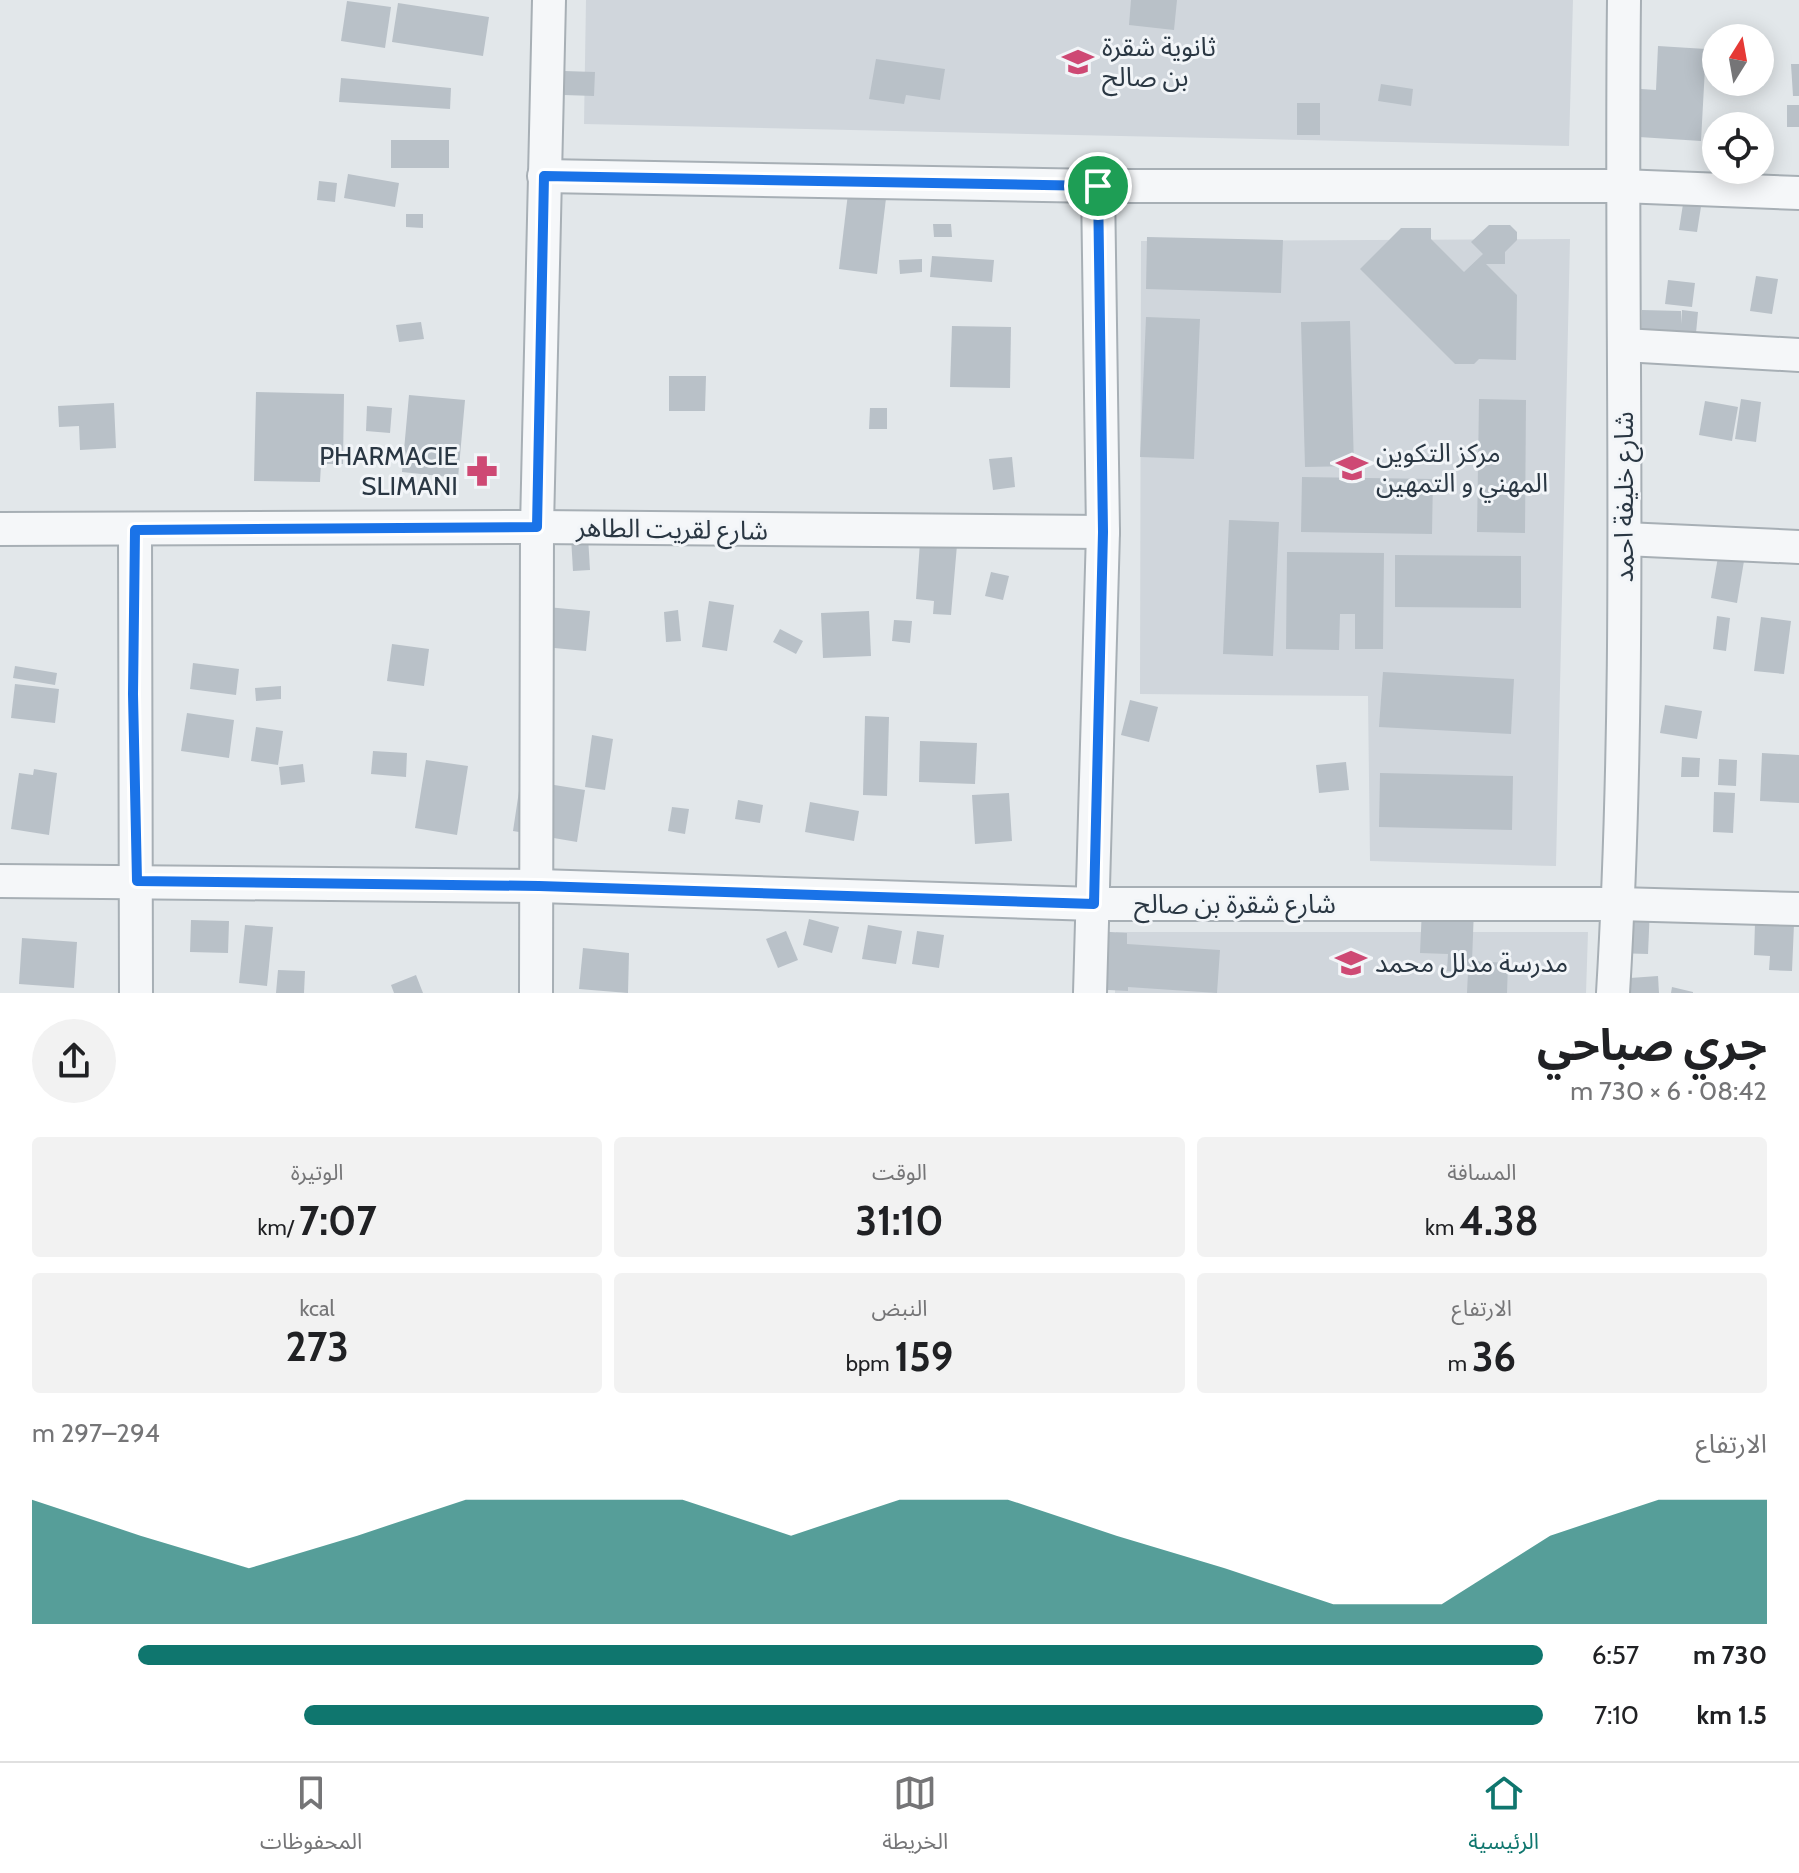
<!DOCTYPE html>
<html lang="ar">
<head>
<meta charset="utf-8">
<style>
	:root { --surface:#fff; --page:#f2f2f2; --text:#202124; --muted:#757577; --line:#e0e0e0; --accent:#0f766e }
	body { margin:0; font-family:Cabin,"Noto Sans Arabic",sans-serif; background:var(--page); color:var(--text); direction:rtl; height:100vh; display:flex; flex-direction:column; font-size:30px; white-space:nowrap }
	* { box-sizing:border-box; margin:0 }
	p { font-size:26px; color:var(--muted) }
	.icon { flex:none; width:44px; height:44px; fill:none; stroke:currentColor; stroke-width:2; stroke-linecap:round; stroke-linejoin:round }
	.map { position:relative; height:993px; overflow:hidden; direction:ltr }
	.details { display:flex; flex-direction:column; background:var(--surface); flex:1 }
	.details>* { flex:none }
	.needle { width:52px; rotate:11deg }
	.fabs { position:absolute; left:1702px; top:24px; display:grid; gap:16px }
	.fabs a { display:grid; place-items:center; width:72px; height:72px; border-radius:50%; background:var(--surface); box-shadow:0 4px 20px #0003; font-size:40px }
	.pin { position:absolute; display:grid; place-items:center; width:68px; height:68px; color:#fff; margin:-34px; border:4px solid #fff; border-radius:50%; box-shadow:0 2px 8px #0007 }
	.round { display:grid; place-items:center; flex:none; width:84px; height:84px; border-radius:42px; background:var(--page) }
	.overview { display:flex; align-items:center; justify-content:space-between; height:136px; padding:0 32px }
	h1 { font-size:44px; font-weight:700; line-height:60px }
	.stats { display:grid; grid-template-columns:repeat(3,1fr); gap:12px; height:136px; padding:8px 32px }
	.stats div { display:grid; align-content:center; border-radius:8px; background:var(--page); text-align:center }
	.stats b { font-size:40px; font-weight:700 }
	.stats small { font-size:22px; font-weight:400 }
	.stats p { font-size:22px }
	.chart { height:224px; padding:16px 32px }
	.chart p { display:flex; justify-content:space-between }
	.chart svg { width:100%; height:144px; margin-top:8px; fill:var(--accent); opacity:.7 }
	ul { padding:0 32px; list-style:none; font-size:26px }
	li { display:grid; grid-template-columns:128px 96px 1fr; align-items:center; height:60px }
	li i { height:20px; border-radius:10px; background:var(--accent) }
	.menu { display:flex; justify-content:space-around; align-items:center; height:112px; border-top:2px solid var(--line); background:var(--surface); font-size:22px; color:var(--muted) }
	.menu a { display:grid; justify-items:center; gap:4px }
	.menu .selected { color:var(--accent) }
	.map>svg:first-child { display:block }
	.built { fill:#d0d6dc }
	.building { fill:#b9c1c8 }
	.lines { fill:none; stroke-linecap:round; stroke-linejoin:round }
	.minor-casing { stroke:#a7afb5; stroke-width:36 }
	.minor { stroke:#f5f7f9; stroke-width:32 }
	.route-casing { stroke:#fff; stroke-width:16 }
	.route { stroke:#1a73e8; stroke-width:10 }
	.labels { text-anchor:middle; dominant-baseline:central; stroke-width:6; stroke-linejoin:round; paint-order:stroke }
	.poi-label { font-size:26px; fill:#2a3743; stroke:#f2f5f8; text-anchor:start }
	.street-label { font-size:26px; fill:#2a3743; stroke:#f2f5f8 }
</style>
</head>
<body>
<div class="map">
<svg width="1799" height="993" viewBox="0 0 1799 993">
	<rect width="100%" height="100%" fill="#e2e7ea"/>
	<g class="built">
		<path d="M586,0H1573L1569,146L584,124Z"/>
		<path d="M1570,239L1556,866L1370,861L1368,696L1140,694L1141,241Z"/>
		<path d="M1116,932H1588L1586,993H1115Z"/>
	</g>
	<g class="building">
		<path d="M1131,0H1177L1174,30L1129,25Z"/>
		<path d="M347,1L391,7L385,48L341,41Z"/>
		<path d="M398,3L489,17L483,56L392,42Z"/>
		<path d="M1658,46L1706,49L1701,141L1639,137L1641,89L1656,90Z"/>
		<path d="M876,59L945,69L940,100L906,95L904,104L869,99Z"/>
		<path d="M1791,64H1799V96H1793Z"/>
		<path d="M564,71L595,72L594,96L564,95Z"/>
		<path d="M341,78L451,88L450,109L339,102Z"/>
		<path d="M1381,84L1413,89L1411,106L1378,101Z"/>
		<rect x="1297" y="103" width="23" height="32"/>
		<rect x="1787" y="105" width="12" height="22"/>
		<rect x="391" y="140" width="58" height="28"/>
		<path d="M348,174L399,183L395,207L344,198Z"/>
		<path d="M319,181L337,183L335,202L317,200Z"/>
		<path d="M849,185L887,190L877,274L839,269Z"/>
		<path d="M1685,191L1703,194L1697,232L1679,230Z"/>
		<path d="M406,214H423V228L406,227Z"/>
		<path d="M933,224H951L952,237H934Z"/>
		<path d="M1489,225H1510L1517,232V240L1505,252V264H1486L1517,295L1516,360L1479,359L1474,364H1455L1360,269L1401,228H1431V239L1464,272L1483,254L1471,242Z"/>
		<path d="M1147,237L1283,240L1281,293L1146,289Z"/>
		<path d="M932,256L994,260L992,282L930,277Z"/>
		<path d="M922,259V272L900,274L899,260Z"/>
		<path d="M1756,276L1778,279L1772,314L1750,311Z"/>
		<path d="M1668,280L1695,283L1692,307L1665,304Z"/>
		<path d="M1642,310L1681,311V324L1682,310L1698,312L1696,333L1641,351Z"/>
		<path d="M1146,317L1200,319L1194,459L1140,457Z"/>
		<path d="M1350,321L1354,466L1305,467L1301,322Z"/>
		<path d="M421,322L424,339L399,342L396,325Z"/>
		<path d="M952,326L1011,327L1010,388L950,387Z"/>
		<path d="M669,376H706L705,411H669Z"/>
		<path d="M256,392L344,394L343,464H321L320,482L254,481Z"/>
		<path d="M409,395L465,400L458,478L402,472Z"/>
		<path d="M1479,399L1526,400L1525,533L1477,532Z"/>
		<path d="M1741,399L1761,402L1756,442L1735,439Z"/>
		<path d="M1705,401L1738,407L1732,441L1699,435Z"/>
		<path d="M114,403L116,448L80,450L79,426L59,427L58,406Z"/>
		<path d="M367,406L392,408L390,433L366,431Z"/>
		<path d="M870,408H887V429H869Z"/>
		<path d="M1012,457L1015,487L993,490L989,459Z"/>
		<path d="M1302,477L1433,479L1432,534L1301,532Z"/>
		<path d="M1229,520L1279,522L1273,656L1223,654Z"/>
		<path d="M588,536L590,570L573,571L571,537Z"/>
		<path d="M920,542L957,545L951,615L933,614L934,601L916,599Z"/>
		<path d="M1719,551L1745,555L1737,603L1711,598Z"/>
		<path d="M1287,552L1384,553L1383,649H1355V614H1340L1339,650L1286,649Z"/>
		<path d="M1395,555L1521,556V608L1395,607Z"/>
		<path d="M991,572L1009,576L1003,600L985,596Z"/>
		<path d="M709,601L734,605L727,651L702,647Z"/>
		<path d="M547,607L590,611L586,651L544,647Z"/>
		<path d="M678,610L681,641L666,642L664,612Z"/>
		<path d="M869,611L871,656L823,658L821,613Z"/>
		<path d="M1717,616L1730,618L1726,651L1713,649Z"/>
		<path d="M1761,617L1791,621L1784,674L1754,671Z"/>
		<path d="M894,620L912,621L910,643L892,641Z"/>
		<path d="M780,629L803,641L796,654L773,642Z"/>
		<path d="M392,644L429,649L424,686L387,681Z"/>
		<path d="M193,663L239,669L236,695L190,689Z"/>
		<path d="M15,666L57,673L55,685L13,678Z"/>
		<path d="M1383,672L1514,679L1511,734L1379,727Z"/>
		<path d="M15,684L59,689L55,723L11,718Z"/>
		<path d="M281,686V699L256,701L255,688Z"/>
		<path d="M1130,700L1158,707L1149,742L1121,735Z"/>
		<path d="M1665,705L1702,711L1697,739L1660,733Z"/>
		<path d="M187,713L234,720L229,758L181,751Z"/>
		<path d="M865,716L889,717L887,796L863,795Z"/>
		<path d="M256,727L283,731L278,765L251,761Z"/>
		<path d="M592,735L613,739L605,790L585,787Z"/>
		<path d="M527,738L536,782L585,790L577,842L513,831Z"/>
		<path d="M920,741L977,743L975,784L919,782Z"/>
		<path d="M373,751L407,753L406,777L371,774Z"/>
		<path d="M1762,753L1799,755V803L1760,801Z"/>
		<path d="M1682,757L1700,758L1699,777H1681Z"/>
		<path d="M1719,759L1737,760L1736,786L1718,785Z"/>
		<path d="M426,760L468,766L457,835L415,828Z"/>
		<path d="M1346,762L1349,790L1319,793L1316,765Z"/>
		<path d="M303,764L305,782L281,785L279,767Z"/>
		<path d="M34,769L57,773L49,835L11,829L19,773L33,775Z"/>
		<path d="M1380,773L1513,776L1512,830L1379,827Z"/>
		<path d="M1714,792L1735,793L1733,833L1713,832Z"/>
		<path d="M1009,793L1012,841L975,844L972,795Z"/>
		<path d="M738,800L763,805L760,823L735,819Z"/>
		<path d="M810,802L859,811L854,841L805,832Z"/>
		<path d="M672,807L689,809L685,834L668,831Z"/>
		<path d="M1616,906L1650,907L1648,954L1614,953Z"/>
		<path d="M1422,908L1474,909L1472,961L1508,963L1507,993H1467L1468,972L1447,971L1448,954L1420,953Z"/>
		<path d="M809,919L839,927L832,953L803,945Z"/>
		<path d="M191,920L229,921L228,953L190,952Z"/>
		<path d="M1755,923L1794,924L1792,971L1769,970L1770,956L1754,955Z"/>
		<path d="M245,925L273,927L267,986L239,983Z"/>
		<path d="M868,925L902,931L896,964L862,959Z"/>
		<path d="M786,931L798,960L778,968L766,939Z"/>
		<path d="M917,931L944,935L939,968L912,964Z"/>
		<path d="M1094,931L1127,933V944L1220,950L1217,993L1128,987V991L1090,989Z"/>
		<path d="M22,938L77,942L74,988L19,984Z"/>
		<path d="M583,948L629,953L628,993L579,989Z"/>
		<path d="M278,970L305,971L304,993H276Z"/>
		<path d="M416,975L423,993H394L391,985Z"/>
		<path d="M1658,976L1659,993H1617L1616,979Z"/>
		<path d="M1672,987L1693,992V993H1671Z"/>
	</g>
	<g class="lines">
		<defs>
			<g id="minor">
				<path d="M544,176L1098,186H1621L1799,193"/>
				<path d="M1624,345L1799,355"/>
				<path d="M0,529L537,527L1103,532"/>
				<path d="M135,530L136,993"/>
				<path d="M1625,539L1799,547"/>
				<path d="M0,881L539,886L1094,904H1618L1799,909"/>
				<path d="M536,993L537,527L549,0"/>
				<path d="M1090,993L1103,532L1098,186"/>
				<path d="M1613,993C1633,662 1620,331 1624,0"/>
			</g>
		</defs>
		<use href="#minor" class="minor-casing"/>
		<use href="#minor" class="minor"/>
	</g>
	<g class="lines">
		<defs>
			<path id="route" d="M544,176L1098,186L1103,532L1094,904L539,886L137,881L133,694L135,530L537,527Z"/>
		</defs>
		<use href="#route" class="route-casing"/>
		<use href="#route" class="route"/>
	</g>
	<defs>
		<symbol id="school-bare" viewBox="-9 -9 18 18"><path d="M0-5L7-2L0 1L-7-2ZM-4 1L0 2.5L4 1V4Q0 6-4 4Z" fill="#ce4974" stroke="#f2f5f8" stroke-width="2.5" paint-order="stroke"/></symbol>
		<symbol id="pharmacy-bare" viewBox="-9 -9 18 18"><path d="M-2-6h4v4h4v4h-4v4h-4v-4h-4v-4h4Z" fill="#ce4974" stroke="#f2f5f8" stroke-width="2.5" paint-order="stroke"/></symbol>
	</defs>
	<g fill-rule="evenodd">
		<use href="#school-bare" x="1056" y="40" width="44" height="44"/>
		<use href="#school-bare" x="1330" y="446" width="44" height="44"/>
		<use href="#pharmacy-bare" x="460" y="449" width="44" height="44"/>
		<use href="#school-bare" x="1329" y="941" width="44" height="44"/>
	</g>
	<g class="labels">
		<g class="poi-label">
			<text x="1102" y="47">ثانوية شقرة<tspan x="1102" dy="30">بن صالح</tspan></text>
			<text x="1376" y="453">مركز التكوين<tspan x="1376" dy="30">المهني و التمهين</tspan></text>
			<text x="458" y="456" text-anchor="end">PHARMACIE<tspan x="458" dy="30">SLIMANI</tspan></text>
			<text x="1375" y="963">مدرسة مدلل محمد</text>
		</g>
		<g class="street-label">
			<text transform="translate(1624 497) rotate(-90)">شارع خليفة احمد</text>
			<text transform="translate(672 529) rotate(1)">شارع لقريت الطاهر</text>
			<text x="1235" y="904">شارع شقرة بن صالح</text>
		</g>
	</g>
</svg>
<div class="fabs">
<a><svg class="needle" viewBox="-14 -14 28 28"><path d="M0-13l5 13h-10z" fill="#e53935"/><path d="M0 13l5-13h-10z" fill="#757577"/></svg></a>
<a><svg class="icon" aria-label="locate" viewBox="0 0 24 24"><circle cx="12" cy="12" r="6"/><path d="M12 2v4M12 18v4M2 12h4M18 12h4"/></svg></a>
</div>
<div class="pin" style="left:1098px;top:186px;background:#1e9e55"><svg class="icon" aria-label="arrive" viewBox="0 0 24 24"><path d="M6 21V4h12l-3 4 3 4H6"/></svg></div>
</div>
<section class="details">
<div class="overview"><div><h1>جري صباحي</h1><p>08:42 · 6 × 730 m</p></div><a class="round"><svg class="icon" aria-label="share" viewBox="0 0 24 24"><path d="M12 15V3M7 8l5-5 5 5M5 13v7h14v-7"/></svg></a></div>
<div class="stats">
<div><p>المسافة</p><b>4.38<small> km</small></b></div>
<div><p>الوقت</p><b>31:10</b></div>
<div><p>الوتيرة</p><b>7:07<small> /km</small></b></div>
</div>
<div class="stats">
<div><p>الارتفاع</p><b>36<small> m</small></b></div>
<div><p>النبض</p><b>159<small> bpm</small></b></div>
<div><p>kcal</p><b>273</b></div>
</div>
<div class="chart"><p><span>الارتفاع</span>294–297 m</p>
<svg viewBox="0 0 160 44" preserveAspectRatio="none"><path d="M0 44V6L10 17L20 27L30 17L40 6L50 6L60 6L70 17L80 6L90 6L100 17L110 27L120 38L130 38L140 17L150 6L160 6V44z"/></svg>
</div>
<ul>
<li><b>730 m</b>6:57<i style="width:93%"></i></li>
<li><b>1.5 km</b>7:10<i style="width:82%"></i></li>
</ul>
</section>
<nav class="menu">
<a class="selected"><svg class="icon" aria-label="home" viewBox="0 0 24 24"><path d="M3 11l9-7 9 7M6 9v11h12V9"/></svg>الرئيسية</a>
<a><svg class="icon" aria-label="map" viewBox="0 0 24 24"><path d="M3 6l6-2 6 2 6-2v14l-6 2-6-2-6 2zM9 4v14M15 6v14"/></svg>الخريطة</a>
<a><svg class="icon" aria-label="saved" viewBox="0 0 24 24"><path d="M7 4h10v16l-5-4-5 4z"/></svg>المحفوظات</a>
</nav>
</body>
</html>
